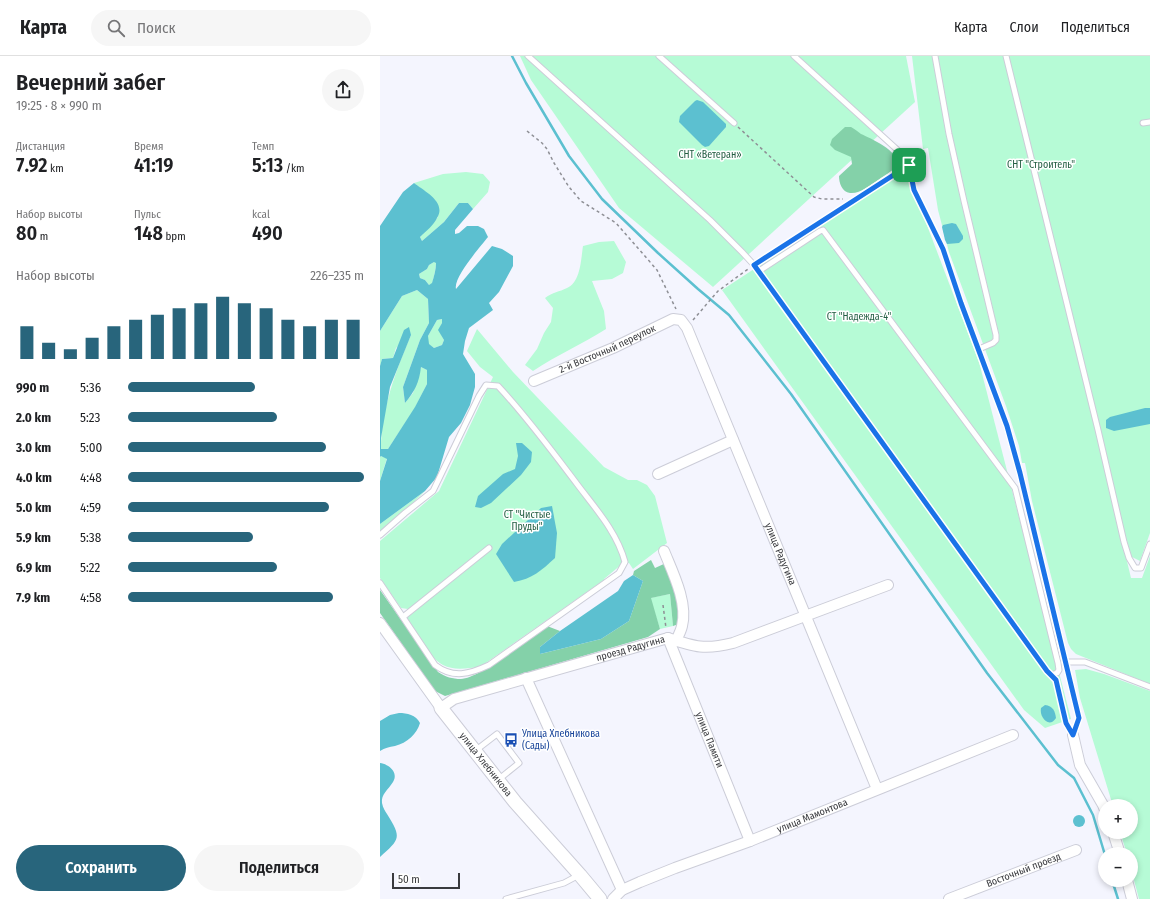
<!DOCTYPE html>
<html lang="ru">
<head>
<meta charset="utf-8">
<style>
	:root { --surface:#fff; --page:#f6f6f6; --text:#202124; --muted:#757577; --line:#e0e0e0; --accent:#28657c }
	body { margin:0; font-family:"Fira Sans Condensed",sans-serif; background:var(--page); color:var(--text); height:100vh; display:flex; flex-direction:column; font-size:15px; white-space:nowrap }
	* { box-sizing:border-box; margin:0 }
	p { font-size:13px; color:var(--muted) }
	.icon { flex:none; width:22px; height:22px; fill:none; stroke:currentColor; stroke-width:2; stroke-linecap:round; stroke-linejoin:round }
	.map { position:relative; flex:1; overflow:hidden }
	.side { display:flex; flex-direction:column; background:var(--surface); width:380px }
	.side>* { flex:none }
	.controls { position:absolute; left:718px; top:743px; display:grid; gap:8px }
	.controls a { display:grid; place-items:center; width:40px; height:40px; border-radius:50%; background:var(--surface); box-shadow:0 2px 6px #0003; font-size:20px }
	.scale { position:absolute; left:12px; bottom:10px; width:68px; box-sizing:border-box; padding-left:4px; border:2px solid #393a3e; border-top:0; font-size:11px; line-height:14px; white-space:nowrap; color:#393a3e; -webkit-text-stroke:3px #fff; paint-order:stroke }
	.pin { position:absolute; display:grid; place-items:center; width:34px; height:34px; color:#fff; margin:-17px; border-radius:8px; box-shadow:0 2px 6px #0006 }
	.round { display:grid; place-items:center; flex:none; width:42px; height:42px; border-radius:21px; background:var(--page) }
	.headline { display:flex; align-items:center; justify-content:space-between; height:68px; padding:0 16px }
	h1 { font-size:22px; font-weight:600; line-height:30px }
	.figures { display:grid; grid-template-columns:repeat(3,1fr); gap:6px; height:68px; padding:4px 16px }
	.figures div { display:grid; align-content:center }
	.figures b { font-size:20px; font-weight:600 }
	.figures small { font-size:11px; font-weight:400 }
	.figures p { font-size:11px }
	.chart { height:112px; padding:8px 16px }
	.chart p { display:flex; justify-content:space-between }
	.chart svg { width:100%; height:72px; margin-top:4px; stroke:var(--accent); stroke-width:6 }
	.button { display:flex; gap:8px; margin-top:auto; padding:8px 16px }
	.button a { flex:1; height:46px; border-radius:24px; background:var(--accent); color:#fff; font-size:16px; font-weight:600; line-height:46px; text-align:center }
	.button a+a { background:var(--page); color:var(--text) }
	ul { padding:0 16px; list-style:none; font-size:13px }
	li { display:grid; grid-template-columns:64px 48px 1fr; align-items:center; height:30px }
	li i { height:10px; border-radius:5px; background:var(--accent) }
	header { display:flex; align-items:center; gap:24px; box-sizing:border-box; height:56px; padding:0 20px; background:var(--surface); border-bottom:1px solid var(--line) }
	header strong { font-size:19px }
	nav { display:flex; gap:22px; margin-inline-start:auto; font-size:14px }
	.search { width:280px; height:36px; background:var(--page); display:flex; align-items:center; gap:10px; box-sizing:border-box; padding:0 14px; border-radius:22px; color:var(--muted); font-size:15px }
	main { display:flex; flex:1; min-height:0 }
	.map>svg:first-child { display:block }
	.green { fill:#b6fbd6 }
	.forest { fill:#84d1a9 }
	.water { fill:#5cc0d0; fill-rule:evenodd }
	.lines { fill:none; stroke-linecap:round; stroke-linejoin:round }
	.stream { stroke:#5cc0d0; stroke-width:2.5 }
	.service-casing { stroke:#cccdd8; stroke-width:7 }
	.minor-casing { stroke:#cccdd8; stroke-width:12 }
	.tertiary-casing { stroke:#cccdd8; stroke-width:15 }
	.path { stroke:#8e8f95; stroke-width:1.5; stroke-dasharray:3 3; stroke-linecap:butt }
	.service { stroke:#fff; stroke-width:5 }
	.minor { stroke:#fff; stroke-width:10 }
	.tertiary { stroke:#fff; stroke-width:13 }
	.route-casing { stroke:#fff; stroke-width:8 }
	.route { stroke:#1a73e8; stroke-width:5 }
	.labels { text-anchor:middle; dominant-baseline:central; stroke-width:3; stroke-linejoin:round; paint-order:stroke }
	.park-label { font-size:10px; fill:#245e43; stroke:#fff }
	.street-label { font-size:10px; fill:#393a3e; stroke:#fff }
	.transit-label { font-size:10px; fill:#164399; stroke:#fff; text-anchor:start }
</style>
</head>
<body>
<header>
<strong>Карта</strong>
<div class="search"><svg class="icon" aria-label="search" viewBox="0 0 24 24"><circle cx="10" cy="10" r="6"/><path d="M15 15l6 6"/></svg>Поиск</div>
<nav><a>Карта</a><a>Слои</a><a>Поделиться</a></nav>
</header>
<main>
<section class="side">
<div class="headline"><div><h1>Вечерний забег</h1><p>19:25 · 8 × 990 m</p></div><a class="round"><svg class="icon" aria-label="share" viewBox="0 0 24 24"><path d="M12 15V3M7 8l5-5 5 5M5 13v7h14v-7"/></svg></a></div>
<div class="figures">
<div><p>Дистанция</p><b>7.92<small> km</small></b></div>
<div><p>Время</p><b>41:19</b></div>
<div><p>Темп</p><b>5:13<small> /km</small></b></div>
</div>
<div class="figures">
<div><p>Набор высоты</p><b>80<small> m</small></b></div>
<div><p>Пульс</p><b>148<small> bpm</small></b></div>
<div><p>kcal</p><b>490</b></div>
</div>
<div class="chart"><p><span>Набор высоты</span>226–235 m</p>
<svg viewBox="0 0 160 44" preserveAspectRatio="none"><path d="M5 44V24M15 44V34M25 44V38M35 44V31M45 44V24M55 44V20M65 44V17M75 44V13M85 44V10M95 44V6M105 44V10M115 44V13M125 44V20M135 44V24M145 44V20M155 44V20"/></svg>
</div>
<ul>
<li><b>990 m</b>5:36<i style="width:54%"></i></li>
<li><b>2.0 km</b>5:23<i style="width:63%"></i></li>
<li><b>3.0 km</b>5:00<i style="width:84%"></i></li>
<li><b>4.0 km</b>4:48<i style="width:100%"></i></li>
<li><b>5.0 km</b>4:59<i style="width:85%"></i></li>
<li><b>5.9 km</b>5:38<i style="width:53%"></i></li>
<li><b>6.9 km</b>5:22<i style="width:63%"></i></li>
<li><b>7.9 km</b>4:58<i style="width:87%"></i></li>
</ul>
<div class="button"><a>Сохранить</a><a>Поделиться</a></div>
</section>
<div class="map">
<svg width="770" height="843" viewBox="0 0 770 843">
	<rect width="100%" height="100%" fill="#f4f5fe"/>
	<g class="green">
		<path d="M140,0H526L535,46L333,231L239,152L151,24Z"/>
		<path d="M532,0H770V477L760,505L750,500L746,501L751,522H762L770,500V628L696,598L691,593L688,587L652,445L645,407H642L639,390L626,350L569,196L558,154L548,92L543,93Z"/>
		<path d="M526,114L599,306L691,663L665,672L644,654L342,234Z"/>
		<path d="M86,116L103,118L110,126L108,136L93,153L88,147H79L64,166L42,185L40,181L58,161L44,135L34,127L63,118Z"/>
		<path d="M234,185L246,206L243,217L232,223L212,225L224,255L226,273C202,288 177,299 153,315L145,309L157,293L164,277L171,266L173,252L165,242C173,236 179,236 187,232C201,226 201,202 203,190L219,186Z"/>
		<path d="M54,206H56C56,214 54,220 52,228L49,229L45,224L40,222L39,218L47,213L49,209Z"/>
		<path d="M37,234L48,243L49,267L40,284L23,331L25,347L33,337L41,311L47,314V328L35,352L8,393H1C1,354 16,314 31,279L16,292L13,302L2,303L0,310V275L22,240Z"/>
		<path d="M62,263V267L59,274L64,284L62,289L54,292L48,288V280L57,264Z"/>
		<path d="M97,273L133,316L224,411L248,424H257L267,429L275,440L287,487L253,513L249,507L242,508L224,523V524L100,611C88,612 74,615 63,609C48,601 36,576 27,562L31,558L28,553L21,552L0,522V485L59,435L113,321L100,311L87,295Z"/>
		<path d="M1,400L7,402L0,425V401Z"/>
		<path d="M45,435L29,451L0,475V468Z"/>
		<path d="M290,538L293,570L280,573L270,542Z"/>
		<path d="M706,613L724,618L770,635V843H759L751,813V798H747L740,776H751V750H733L700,642L695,614Z"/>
	</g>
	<g class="forest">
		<path d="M465,71H471C475,73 478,76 481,78C490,82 520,95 517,109C516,113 502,121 498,124C490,129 480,138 470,137C462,136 459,127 459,120L472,108L471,101L455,94L450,89L452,83Z"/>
		<path d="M271,504L275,512L286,507L299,550V568L293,570L290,538L271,542L280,573L268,581L65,640L55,635L0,557V534L58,616C66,621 72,623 81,623C99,623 150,582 167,570L180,575L160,591V598L221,583L249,565L263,525L253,519L254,515Z"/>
	</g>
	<g class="water">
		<path d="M317,44L323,46L346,68V71L329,90L325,91L322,89L299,66L300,60L315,45Z"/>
		<path d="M34,127C44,135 67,146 57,162C54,169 46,175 40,181L42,185L64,166L79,147H88L93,153L75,174V178L79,177L87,170H98L104,173L108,181C100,191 73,222 76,233L112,190L122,193L133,200V210L119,236L109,247L113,254L89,272L85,285L83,298L95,318V331L90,349L81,367L69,381L57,421L45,435L0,468V425L7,403L1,400L0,401V310L2,303L13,302L24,274L29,271L31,279L10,331L1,382V393H8L35,351L47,328V314L41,311C39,327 35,335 25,347L23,331L40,284L49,267L48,243L37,234L22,240L0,275V170L23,136ZM54,206L56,207C56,214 54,220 52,227L49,229L45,224L40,222L39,218L47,213L49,209ZM62,263V267L58,274L64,284L62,289L54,292L49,288L48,280L57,264Z"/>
		<path d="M572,167L576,168L583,180V183L579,187L567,188L565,184L562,171L563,169Z"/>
		<path d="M765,352H770V368L734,375L726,372V364L730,361Z"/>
		<path d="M136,387H142L152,396L151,406L141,419L111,447L101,452L95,451L98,440L123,418L135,413L138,400Z"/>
		<path d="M172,450L177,477L175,502C162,514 152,523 134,526L116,498L122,488L161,452Z"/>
		<path d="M253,519L263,525L249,565L221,583L160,598V591L180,575L238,535L244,525Z"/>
		<path d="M665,649C673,650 675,655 676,662C669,673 659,661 661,652Z"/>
		<path d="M19,657C27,657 36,659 40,667C37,678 27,687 15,690C9,691 5,692 0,695V665L10,659Z"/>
		<path d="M0,707C9,708 19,717 13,726C8,734 1,738 2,747C3,752 5,755 7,758C22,782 20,783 0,801Z"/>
		<circle cx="699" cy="765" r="6"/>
	</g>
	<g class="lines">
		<g class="stream">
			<path d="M132,0L146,27L189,100L222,143L278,197L318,233L349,259L411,338L607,617L678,709L694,722L713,759L725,799"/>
			<path d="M732,824L738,843"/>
		</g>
		<defs>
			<g id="service">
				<path d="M148,0L330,164L362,196L374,209L667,615L676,624L686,667L693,679"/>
				<path d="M279,0L354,67"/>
				<path d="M414,0L522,98L529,109L534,134L563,193L581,247L627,370L640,417L699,662L693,679"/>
				<path d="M555,0L569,78L584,145L616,279V284L613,287L599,293"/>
				<path d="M626,0L718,374L744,486L749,502L755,512H761L770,488"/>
				<path d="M763,67L770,66"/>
				<path d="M374,209L529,109"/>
				<path d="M379,215L440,175L443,174L635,432L678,607L679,614L677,617L671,619"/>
				<path d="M0,479L25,457L53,435L99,340L106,329L118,330C147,361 172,395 197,428C215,452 237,476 245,506L239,517L109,609C90,618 73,623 55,609L0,527"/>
				<path d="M23,561L109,492"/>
				<path d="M686,606H705L770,631"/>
				<path d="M95,695L117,678L139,707L118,724"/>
				<path d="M126,843L184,827L199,819"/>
			</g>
			<g id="minor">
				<path id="s1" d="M154,325L233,292L293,263L301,264L307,272L497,733"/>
				<path d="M278,418L353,384"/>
				<path d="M284,495C293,517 308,547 302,570C301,575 298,580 296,585"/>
				<path id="s2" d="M0,567L61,652L74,643L288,582C315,591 325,594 353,587L508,529"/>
				<path id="s3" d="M288,582L370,785"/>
				<path d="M146,622L242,834"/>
				<path d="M693,679L700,709L723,749L725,754"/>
				<path d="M733,776L740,798"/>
				<path d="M747,824L752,843"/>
				<path id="s4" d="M233,843L242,834L260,826L295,812L370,785L633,679"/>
				<path id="s5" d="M569,843L696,794"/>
			</g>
			<g id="tertiary">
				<path id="s6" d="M61,652L135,746L200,819L220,843"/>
			</g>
		</defs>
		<use href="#service" class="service-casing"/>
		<use href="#minor" class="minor-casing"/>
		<use href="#tertiary" class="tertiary-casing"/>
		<g class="path">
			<path d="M358,71L434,141L442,143H463"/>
			<path d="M147,75L162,87L167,93L174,107L189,131L201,145L236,167L277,214L296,253"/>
			<path d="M313,264L338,235L368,213"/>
			<path d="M283,549L286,572"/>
		</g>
		<use href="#service" class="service"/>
		<use href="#minor" class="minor"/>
		<use href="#tertiary" class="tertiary"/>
	</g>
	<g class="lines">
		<defs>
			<path id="route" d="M529,109L534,134L563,193L581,247L627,370L640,417L699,662L693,679L686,667L676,624L667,615L374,209Z"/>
		</defs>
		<use href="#route" class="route-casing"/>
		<use href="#route" class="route"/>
	</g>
	<defs>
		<symbol id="bus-bare" viewBox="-9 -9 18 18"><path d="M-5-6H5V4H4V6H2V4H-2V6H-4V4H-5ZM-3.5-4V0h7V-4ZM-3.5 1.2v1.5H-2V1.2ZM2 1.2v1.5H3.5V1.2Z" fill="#1a4fb4" stroke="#fff" stroke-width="2.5" paint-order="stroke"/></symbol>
	</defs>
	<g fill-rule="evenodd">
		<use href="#bus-bare" x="121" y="674" width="20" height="20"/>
	</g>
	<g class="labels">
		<g class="park-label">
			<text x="330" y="99">СНТ «Ветеран»</text>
			<text x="661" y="109">СНТ "Строитель"</text>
			<text x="479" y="261">СТ "Надежда-4"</text>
			<text x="147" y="459">СТ "Чистые<tspan x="147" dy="12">Пруды"</tspan></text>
		</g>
		<g class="street-label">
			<text stroke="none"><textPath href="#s1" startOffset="80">2-й Восточный переулок</textPath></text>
			<text stroke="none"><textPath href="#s1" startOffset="415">улица Радугина</textPath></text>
			<text stroke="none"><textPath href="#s2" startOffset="304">проезд Радугина</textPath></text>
			<text stroke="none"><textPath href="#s3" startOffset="110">улица Памяти</textPath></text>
			<text stroke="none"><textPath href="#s6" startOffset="72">улица Хлебникова</textPath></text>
			<text stroke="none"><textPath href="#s4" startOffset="217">улица Мамонтова</textPath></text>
			<text stroke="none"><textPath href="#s5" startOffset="80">Восточный проезд</textPath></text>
		</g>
		<g class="transit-label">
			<text x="142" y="678">Улица Хлебникова<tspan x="142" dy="12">(Сады)</tspan></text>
		</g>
	</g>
</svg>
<div class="controls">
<a>+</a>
<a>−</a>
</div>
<div class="scale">50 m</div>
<div class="pin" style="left:529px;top:109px;background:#1e9e55"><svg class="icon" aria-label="arrive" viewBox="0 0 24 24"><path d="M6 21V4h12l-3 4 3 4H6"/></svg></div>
</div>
</main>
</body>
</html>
